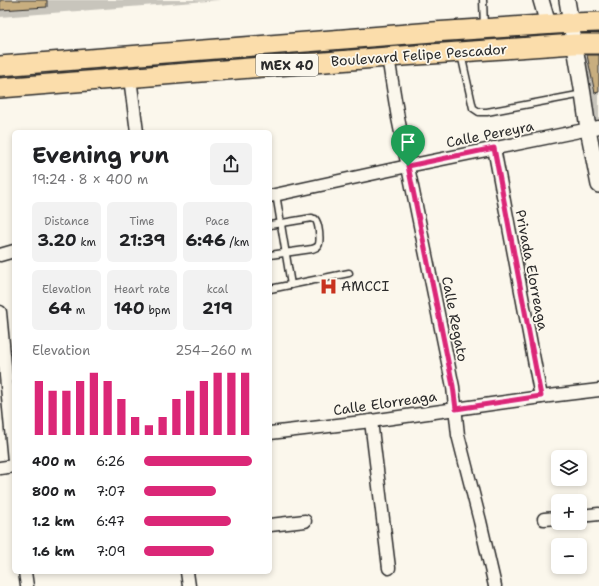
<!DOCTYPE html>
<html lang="en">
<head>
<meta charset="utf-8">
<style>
	:root { --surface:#fff; --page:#f2f2f2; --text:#202124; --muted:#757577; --accent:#db2777 }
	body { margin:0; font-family:"Shantell Sans",sans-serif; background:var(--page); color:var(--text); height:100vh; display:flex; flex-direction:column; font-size:15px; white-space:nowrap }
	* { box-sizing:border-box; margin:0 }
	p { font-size:13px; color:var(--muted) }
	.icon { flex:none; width:22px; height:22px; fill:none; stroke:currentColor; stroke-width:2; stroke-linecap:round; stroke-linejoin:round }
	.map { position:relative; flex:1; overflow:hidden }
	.details { position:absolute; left:12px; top:130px; width:260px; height:444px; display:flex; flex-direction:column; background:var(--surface); border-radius:6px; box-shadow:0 2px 6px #0003 }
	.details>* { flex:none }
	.fabs { position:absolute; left:551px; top:450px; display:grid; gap:8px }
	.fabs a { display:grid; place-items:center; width:36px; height:36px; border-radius:6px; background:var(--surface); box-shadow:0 2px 6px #0003; font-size:20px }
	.pin { position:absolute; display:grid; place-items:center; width:34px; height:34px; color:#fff; margin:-41px -17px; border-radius:50% 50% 50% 0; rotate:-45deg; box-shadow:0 0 4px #0007 }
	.pin .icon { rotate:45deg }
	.round { display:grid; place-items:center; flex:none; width:42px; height:42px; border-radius:6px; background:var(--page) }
	.summary { display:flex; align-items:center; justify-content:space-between; height:68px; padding:0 20px }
	h1 { font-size:22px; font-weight:700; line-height:30px }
	.stats { display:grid; grid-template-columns:repeat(3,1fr); gap:6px; height:68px; padding:4px 20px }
	.stats div { display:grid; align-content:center; border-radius:6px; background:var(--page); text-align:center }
	.stats b { font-size:17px; font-weight:700 }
	.stats small { font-size:11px; font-weight:400 }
	.stats p { font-size:11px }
	.chart { height:112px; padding:8px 20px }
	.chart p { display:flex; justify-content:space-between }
	.chart svg { width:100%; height:72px; margin-top:4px; stroke:var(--accent); stroke-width:6 }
	ul { padding:0 20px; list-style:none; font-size:13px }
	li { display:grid; grid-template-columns:64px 48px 1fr; align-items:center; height:30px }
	li i { height:10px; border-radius:5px; background:var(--accent) }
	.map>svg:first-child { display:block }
	.shadow { fill:#0003 }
	.building { fill:#c8ae7f; stroke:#2b2b2b }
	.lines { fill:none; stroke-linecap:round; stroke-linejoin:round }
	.service-casing { stroke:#2b2b2b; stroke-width:9 }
	.minor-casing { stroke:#2b2b2b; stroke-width:15 }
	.tertiary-casing { stroke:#2b2b2b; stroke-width:18 }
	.primary-casing { stroke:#2b2b2b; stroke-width:22 }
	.service { stroke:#fbf7ec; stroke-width:6 }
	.minor { stroke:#fbf7ec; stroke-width:12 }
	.tertiary { stroke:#fbf7ec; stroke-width:15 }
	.primary { stroke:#fbddab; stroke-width:19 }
	.route-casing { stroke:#fff; stroke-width:8 }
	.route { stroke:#db2777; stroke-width:5 }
	.labels { text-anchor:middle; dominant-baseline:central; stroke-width:3.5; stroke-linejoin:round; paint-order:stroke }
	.shield { fill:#fbf7ec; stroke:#696865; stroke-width:1 }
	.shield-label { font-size:13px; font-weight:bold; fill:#2b2b2b }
	.street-label { font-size:14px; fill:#2b2b2b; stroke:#fbf7ec }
	.poi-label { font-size:14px; fill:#2b2b2b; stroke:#fbf7ec; text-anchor:start }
</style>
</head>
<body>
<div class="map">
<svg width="599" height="586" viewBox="0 0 599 586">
	<rect width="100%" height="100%" fill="#fbf7ec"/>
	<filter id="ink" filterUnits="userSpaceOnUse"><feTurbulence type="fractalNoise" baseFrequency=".025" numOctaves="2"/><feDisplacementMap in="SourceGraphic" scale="8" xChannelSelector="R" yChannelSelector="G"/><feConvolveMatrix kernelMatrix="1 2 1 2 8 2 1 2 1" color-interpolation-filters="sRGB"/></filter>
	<g filter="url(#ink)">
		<g class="shadow">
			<path d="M0,0H221L0,17Z"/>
			<path d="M588,56H599V123L593,125L580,63Z"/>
		</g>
		<g class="building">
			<path d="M0,0H47V7L0,10Z"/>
			<path d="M587,55H599V92L595,93Z"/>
		</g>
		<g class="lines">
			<defs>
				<g id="service">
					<path d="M483,0L484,27"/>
					<path d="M461,54L473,108L479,112H487L583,94"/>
					<path d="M276,194L291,285"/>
					<path d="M270,225L312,218C313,219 314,219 315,219C319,223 321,242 318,246C316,248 315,248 312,249L270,255"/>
					<path d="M270,289L349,273"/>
				</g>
				<g id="minor">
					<path d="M388,57L398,118L453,387L458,435L480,521L495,586"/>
					<path d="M130,78L137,132"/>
					<path d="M494,148L541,397"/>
					<path d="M270,196L408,166L599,127"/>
					<path d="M0,255L14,251"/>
					<path d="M0,312L14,461"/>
					<path d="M371,421L389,568"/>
					<path d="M270,433L371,421L541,397L599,390"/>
					<path d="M0,468L14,466"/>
					<path d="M580,516L599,514"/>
					<path d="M544,519L558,518"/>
					<path d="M270,525L305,521"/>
					<path d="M25,572L27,586"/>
					<path d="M187,572L189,586"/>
				</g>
				<g id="tertiary">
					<path d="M541,0L548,24"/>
					<path d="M567,0L583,94L588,129L599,185"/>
				</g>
				<g id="primary">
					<path d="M0,66L433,32L571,23L599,22"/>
					<path d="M0,88L388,57L574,44H599"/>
				</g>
			</defs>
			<use href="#service" class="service-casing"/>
			<use href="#minor" class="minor-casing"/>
			<use href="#tertiary" class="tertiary-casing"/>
			<use href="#primary" class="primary-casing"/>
			<use href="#service" class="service"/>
			<use href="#minor" class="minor"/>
			<use href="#tertiary" class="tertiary"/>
			<use href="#primary" class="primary"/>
		</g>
	</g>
	<g class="lines" filter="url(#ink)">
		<defs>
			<path id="route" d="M494,148L541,396L456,409L453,386L435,297L408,166Z"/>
		</defs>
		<use href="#route" class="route-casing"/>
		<use href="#route" class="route"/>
	</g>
	<defs>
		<symbol id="hospital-bare" viewBox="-9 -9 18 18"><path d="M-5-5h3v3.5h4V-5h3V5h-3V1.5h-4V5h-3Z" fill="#c8321e" stroke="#fbf7ec" stroke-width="2.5" paint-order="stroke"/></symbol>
	</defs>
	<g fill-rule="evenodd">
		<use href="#hospital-bare" x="316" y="274" width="25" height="25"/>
	</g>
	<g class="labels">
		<rect class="shield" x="256" y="54" width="62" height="22" rx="3"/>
		<g class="shield-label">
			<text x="287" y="65">MEX 40</text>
		</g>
		<g class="street-label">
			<text transform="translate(419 55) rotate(-4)">Boulevard Felipe Pescador</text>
			<text transform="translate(490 134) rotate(-11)">Calle Pereyra</text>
			<text transform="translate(532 270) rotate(79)">Privada Elorreaga</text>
			<text transform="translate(455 319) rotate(79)">Calle Regato</text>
			<text transform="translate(385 403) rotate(-8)">Calle Elorreaga</text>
		</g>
		<g class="poi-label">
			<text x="341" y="286">AMCCI</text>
		</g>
	</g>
</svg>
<div class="fabs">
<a><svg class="icon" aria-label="layers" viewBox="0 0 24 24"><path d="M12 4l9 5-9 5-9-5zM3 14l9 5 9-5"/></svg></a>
<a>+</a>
<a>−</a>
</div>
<div class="pin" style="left:408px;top:166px;background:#1e9e55"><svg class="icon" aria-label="arrive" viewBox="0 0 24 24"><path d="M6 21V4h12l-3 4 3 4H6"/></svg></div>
<section class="details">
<div class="summary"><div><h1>Evening run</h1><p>19:24 · 8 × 400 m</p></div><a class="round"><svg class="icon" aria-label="share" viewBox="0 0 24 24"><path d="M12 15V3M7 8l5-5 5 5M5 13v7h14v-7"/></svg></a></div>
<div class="stats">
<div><p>Distance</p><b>3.20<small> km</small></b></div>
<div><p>Time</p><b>21:39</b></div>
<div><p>Pace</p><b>6:46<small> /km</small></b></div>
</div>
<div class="stats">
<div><p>Elevation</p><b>64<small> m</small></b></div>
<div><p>Heart rate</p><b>140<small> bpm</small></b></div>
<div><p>kcal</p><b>219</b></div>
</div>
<div class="chart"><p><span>Elevation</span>254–260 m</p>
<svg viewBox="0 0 160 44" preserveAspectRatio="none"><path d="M5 44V11M15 44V17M25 44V17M35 44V11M45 44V6M55 44V11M65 44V22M75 44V33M85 44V38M95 44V33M105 44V22M115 44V17M125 44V11M135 44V6M145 44V6M155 44V6"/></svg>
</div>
<ul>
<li><b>400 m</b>6:26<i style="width:100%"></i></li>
<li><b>800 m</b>7:07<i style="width:67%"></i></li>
<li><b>1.2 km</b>6:47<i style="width:81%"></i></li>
<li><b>1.6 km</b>7:09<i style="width:65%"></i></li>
</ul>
</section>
</div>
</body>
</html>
